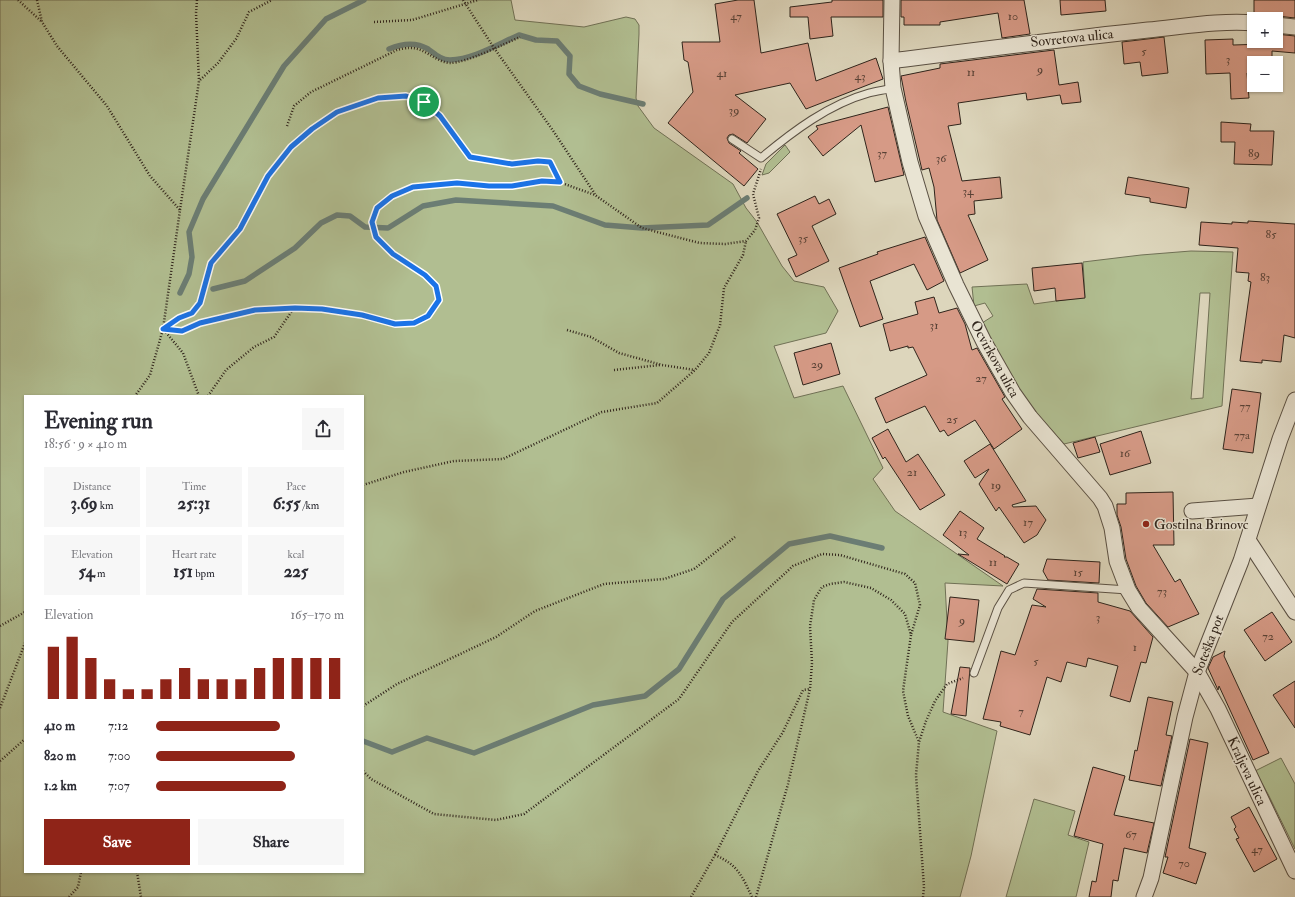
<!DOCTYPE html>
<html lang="en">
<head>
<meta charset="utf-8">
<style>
	:root { --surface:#fff; --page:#f7f7f7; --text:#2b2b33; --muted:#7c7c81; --accent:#8f2418 }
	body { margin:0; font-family:"IM FELL Double Pica",serif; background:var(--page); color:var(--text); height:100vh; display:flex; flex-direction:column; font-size:15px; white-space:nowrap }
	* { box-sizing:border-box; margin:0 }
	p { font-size:13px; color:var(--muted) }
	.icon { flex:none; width:22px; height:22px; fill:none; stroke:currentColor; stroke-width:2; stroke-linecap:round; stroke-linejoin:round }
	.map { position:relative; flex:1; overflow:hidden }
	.sheet { position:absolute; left:24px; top:395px; width:340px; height:478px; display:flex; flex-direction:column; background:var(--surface); border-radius:0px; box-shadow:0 1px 3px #0004 }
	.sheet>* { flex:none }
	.tools { position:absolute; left:1247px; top:12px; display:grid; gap:8px }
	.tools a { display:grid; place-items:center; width:36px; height:36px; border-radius:0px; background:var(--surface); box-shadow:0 1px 3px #0004; font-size:20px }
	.pin { position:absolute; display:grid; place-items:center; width:34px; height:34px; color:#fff; margin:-17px; border:2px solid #fff; border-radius:50%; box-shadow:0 1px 4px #0007 }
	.round { display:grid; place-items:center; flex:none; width:42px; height:42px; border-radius:0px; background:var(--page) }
	.headline { display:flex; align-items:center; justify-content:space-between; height:68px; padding:0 20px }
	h1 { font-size:22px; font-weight:700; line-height:30px }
	.stats { display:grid; grid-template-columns:repeat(3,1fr); gap:6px; height:68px; padding:4px 20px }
	.stats div { display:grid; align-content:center; border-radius:0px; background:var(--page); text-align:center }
	.stats b { font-size:17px; font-weight:700 }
	.stats small { font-size:11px; font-weight:400 }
	.stats p { font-size:11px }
	.chart { height:112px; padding:8px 20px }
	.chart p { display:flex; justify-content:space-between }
	.chart svg { width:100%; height:72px; margin-top:4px; stroke:var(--accent); stroke-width:6 }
	.action { display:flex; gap:8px; margin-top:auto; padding:8px 20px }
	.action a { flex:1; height:46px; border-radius:0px; background:var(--accent); color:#fff; font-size:16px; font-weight:700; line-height:46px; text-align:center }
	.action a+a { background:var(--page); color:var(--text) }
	ul { padding:0 20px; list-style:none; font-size:13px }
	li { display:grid; grid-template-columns:64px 48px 1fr; align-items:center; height:30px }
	li i { height:10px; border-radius:5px; background:var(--accent) }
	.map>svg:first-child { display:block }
	.green { fill:#b1be91; stroke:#707156; fill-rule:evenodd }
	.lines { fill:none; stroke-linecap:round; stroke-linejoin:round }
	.stream { stroke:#6b7d74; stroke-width:5.5 }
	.building { fill:#d69a86; stroke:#2f241b }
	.service-casing { stroke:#5a5043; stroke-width:9 }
	.minor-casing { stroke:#5a5043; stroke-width:17 }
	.path { stroke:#2f241b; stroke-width:2.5; stroke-dasharray:1 2; stroke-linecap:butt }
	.service { stroke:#e9e4d3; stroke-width:7 }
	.minor { stroke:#e9e4d3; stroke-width:15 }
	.route-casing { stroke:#fff; stroke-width:8 }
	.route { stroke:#1a73e8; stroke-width:5 }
	.poi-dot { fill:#8f2418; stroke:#e9e4d3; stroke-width:1.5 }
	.labels { text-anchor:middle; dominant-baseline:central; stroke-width:3; stroke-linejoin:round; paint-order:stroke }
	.number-label { font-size:12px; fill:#594236 }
	.street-label { font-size:14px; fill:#2f241b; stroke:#e9e4d3 }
	.poi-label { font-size:14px; fill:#2f241b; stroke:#e9e4d3; text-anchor:start }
</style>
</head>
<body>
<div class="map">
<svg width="1295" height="897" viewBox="0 0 1295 897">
	<rect width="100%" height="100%" fill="#ddd6bc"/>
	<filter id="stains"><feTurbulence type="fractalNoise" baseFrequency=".005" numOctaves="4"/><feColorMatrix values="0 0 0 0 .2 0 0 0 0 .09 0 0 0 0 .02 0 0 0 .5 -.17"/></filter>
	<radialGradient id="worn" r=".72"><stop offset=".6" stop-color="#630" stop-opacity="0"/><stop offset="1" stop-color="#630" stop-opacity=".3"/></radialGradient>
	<g class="green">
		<path d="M0,0H511L515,20L584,27L626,17L635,19L639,25V34L636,98L638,106L654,128L733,184L746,208L757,222L782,266L794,281L824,287L838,311L826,333L774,346L794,398L843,386L883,468L873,479L895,511L1003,586L945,583L948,641L943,712L997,731L971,856L960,897H0ZM25,396H363V872H25Z"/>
		<path d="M785,145L790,152L769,173L762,175L766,164Z"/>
		<path d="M1191,251L1233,252L1222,406L1064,444L1025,400L982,323L993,316L985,303L974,306L972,287L1027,284L1034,304L1085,297L1083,262L1141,255ZM1200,293H1210L1203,398L1191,399Z"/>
		<path d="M1281,758L1295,784V849L1268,794L1255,771Z"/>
		<path d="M1034,799L1075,811L1068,835L1089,842L1076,897H1006Z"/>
	</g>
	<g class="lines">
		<g class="stream">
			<path d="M389,49C401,44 416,42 428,49C435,54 441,60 450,60C474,59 498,44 519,35L536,40L557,41L570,56L569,74L579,86L600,94L643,104"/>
			<path d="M213,289L245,281L295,248L321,223L337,215L350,216L365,227L388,228L423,206L456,200L553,206L605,225L642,228L708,225L747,198"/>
			<path d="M180,293L189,274L192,257L189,232L203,199L284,66L326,19L364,0"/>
			<path d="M363,741L392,752L427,738L474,753L593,705L645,696L679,669L723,599L789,544L830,536L882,548"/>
		</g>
	</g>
	<g class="building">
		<path d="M738,0H754L761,53L808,43L816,81L876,58L883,79L806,109L790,83L735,95L766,119L747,143L733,134L729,135L727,138L729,143L741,151L739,153L758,169L744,186L668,123L693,92L688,62L684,60L682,42H720L715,4Z"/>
		<path d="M832,0H883V17H831L833,36L810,39L808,17H790V7L832,2Z"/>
		<path d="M901,0H1024L1030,34L1002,38L998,13L940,22V25H904V17H901Z"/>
		<path d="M1060,0H1105L1106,11L1061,15Z"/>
		<path d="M1254,0H1295V18L1277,16L1267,19V16L1254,14Z"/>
		<path d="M1276,34L1295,36V53L1272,51V63H1250V73H1247L1249,98L1231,99L1230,73L1206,74L1205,40L1233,39V45L1265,44V41H1276Z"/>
		<path d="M1164,37L1168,73L1142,76L1140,62L1124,64L1122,42Z"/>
		<path d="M1054,50L1059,85L1078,82L1081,102L1062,104L1060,95L1027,100L1026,93L958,103L961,124L948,126L962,181L1000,177L1002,198L974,201L975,214L968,215L988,260L960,273L937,220L934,187L929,168L922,170L906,102L901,76L940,68V64Z"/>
		<path d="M888,107L904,175L875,182L861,125L823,156L808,137L818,129L816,126Z"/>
		<path d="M1221,122L1251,124L1250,131H1274L1272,165L1234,164L1235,142H1221Z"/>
		<path d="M1128,177L1189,188L1186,208L1150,202V198L1125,194Z"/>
		<path d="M815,196L819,204L829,199L836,214L812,226L829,261L796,277L788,259L797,255L777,214Z"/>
		<path d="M1248,221L1295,224V338L1284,335L1281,362L1262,360V363L1240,361L1251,282L1248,281L1249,273L1236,272L1238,248L1199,245L1201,222L1232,224V222L1248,223Z"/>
		<path d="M925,237L944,281L927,290L914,264L870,281L883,319L860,327L839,268L878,254L877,252Z"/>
		<path d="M1082,263L1085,298L1056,301L1055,288L1034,291L1032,268Z"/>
		<path d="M934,297L939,313L957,308L965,324L972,350L977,348L1005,397L1002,399L1022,429L994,449L975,420L948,436L944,430L940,432L925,406L886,423L875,398L927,375L913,347L908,348V346L890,351L883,324L918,314L915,302Z"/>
		<path d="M831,343L840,374L803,385L794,353Z"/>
		<path d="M1232,389L1261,393L1253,453L1223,449Z"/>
		<path d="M888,429L906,462L918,454L945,495L920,510L885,457L883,459L872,438Z"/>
		<path d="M1141,431L1151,463L1110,475L1100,444Z"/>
		<path d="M1095,437L1100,452L1078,458L1073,443Z"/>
		<path d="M990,444L1026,501L1012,505L1013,507L1036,506L1046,520L1037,535L1024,543L999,507L996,511L979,484L989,469L975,478L964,461Z"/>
		<path d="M1173,492L1174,545H1153L1175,582L1180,579L1199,614L1168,627L1146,603L1136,586L1126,559L1121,527L1117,515V504H1126V493Z"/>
		<path d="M960,511L984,528L977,539L1005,556L1004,557H1007L1019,564L1007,584L958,554L969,555L943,535Z"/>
		<path d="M1047,559L1100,562L1099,583L1048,580L1043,571Z"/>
		<path d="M1037,589L1098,593V602L1130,611L1153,637L1146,663L1141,662L1130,702L1110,696L1118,666L1088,658L1086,667L1067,662L1061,682L1047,677L1030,735L1000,726L1001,722L983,719L1001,651L1015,655L1032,605L1046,607L1033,599Z"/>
		<path d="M950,597L979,600L974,642L945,639Z"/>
		<path d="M1272,612L1292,642L1265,661L1244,630Z"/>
		<path d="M1225,651L1224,656L1269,753L1253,760L1219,686L1218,690L1208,668L1213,657Z"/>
		<path d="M960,667L970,668L966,716L951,714Z"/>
		<path d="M1295,681V728L1273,695Z"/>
		<path d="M1148,697L1173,702L1166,735L1172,736L1161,786L1129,780L1135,750L1137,751Z"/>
		<path d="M1190,739L1208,743L1189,848L1206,853L1196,884L1163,873L1168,857H1165Z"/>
		<path d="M1093,767L1125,776L1114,815L1154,823L1147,853L1124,848L1118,881L1113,880L1111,897H1089L1092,881L1096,882L1103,844L1074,836Z"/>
		<path d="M1249,807L1277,859L1254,872L1236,839L1239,838L1234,829L1236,827L1231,817Z"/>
	</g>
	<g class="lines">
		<defs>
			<g id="service">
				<path d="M732,139L761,158C792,132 829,104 869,93C876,91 885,90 893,88"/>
				<path d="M974,673L998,608L1009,590L1024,583L1128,590"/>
			</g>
			<g id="minor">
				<path d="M892,0L891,61L893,88L910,162L926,216L956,285L984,342L1013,393L1030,417L1100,498L1105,506L1112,528L1117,561L1128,590L1139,608L1197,672L1218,709L1295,871"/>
				<path d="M1276,25L1295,27"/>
				<path d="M891,61C977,50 1062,39 1148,30C1181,27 1221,20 1254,23"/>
				<path d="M1192,511L1258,506"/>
				<path d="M1248,540L1295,612"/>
				<path d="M1144,897L1151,878L1185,717L1197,672L1241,561L1280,439L1295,400"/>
			</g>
		</defs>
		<use href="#service" class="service-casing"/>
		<use href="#minor" class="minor-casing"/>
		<g class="path">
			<path d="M18,0L41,21"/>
			<path d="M37,0L42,22L57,46L107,106L150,176L180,210L163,329L150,375L135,396"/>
			<path d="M197,0L196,13L199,81"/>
			<path d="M463,0L494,48L554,132L595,194"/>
			<path d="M374,22L412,20L478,0"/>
			<path d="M287,126L294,106L311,92L397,50C401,49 406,48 409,48C425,47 435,62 450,63C466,63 504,44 520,37"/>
			<path d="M180,210L199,81L218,63L236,39L249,12L272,0"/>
			<path d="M163,329L182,331L200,323L255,310L295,307L322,309L362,315L395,324L414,323L428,316L439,300L436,286L425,275L393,254L376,237L372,222L377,208L392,196L413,187L457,183L489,186H512L542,181L559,182L595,195L642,228L700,243L725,244L746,241L755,230L759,218L753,194L761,169"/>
			<path d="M164,329L179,318L192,313L200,303L211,263L240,229L268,176L291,147L312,129L337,113L379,98L406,96L424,102L440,116L470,157L512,164L538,161L550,162L559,182"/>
			<path d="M164,330L183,353L199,396"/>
			<path d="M567,330L591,337L619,353L662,365L695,370"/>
			<path d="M614,370L660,365"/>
			<path d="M208,396L226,370L254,347L274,337L294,308"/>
			<path d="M363,485L404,472L454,461L503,459L602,412L657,403L695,370L709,353L720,325L724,288L743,255L746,241"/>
			<path d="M0,626L25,612"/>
			<path d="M363,706L397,684L496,637L535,611L604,584L664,579L694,569L735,537"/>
			<path d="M0,708L25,643"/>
			<path d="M0,761L25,739"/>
			<path d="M363,771L371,779L434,814L496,820L524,814L679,699L732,622L793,566L822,554L840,555L905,574L915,583L920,605L911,635"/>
			<path d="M715,855L758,771L783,732L803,690L810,689"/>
			<path d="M137,872L141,897"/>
			<path d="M69,897L78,887L81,872"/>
			<path d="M691,897L715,855C738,865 742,876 752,897"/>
			<path d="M756,897L788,784L810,689L812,663L810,626L814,600L822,587L830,584L844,582L871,588L891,600L905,614L911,635L903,691L908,716L919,742"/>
			<path d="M923,897L924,887L916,775L919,742L926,721L935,701L947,684L963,678"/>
		</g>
		<use href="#service" class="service"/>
		<use href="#minor" class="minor"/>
	</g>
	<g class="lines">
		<defs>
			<path id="route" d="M406,96L424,102L440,116L470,157L512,164L538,161L550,162L560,182L542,181L512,186H489L457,183L413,187L392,196L377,208L372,222L376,237L393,254L425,275L436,286L439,300L428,316L414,323L395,324L362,315L322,309L295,308L255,310L200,323L182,331L163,329L179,318L192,313L200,303L211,263L240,229L268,176L291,147L312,129L337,112L378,98Z"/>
		</defs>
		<use href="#route" class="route-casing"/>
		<use href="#route" class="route"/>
	</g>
	<circle class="poi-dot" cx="1146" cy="524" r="4"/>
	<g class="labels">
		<g class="number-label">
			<text x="736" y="16">47</text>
			<text x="1013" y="16">10</text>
			<text x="1144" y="51">5</text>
			<text x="1228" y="59">3</text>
			<text x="1040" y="69">9</text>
			<text x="971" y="72">11</text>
			<text x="722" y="73">41</text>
			<text x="860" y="76">43</text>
			<text x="734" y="110">39</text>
			<text x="882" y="153">37</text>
			<text x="1254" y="153">89</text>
			<text x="941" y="158">36</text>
			<text x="968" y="191">34</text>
			<text x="1271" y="234">85</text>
			<text x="803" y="238">35</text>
			<text x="1265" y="277">83</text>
			<text x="934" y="325">31</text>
			<text x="817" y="364">29</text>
			<text x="981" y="378">27</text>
			<text x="1245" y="406">77</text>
			<text x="952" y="419">25</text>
			<text x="1242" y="435">77a</text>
			<text x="1125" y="453">16</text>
			<text x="912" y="472">21</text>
			<text x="996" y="485">19</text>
			<text x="1028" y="522">17</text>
			<text x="963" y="532">13</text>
			<text x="993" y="562">11</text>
			<text x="1078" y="572">15</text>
			<text x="1162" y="591">73</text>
			<text x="1098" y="617">3</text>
			<text x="962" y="620">9</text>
			<text x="1268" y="636">72</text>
			<text x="1135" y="647">1</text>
			<text x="1036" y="661">5</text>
			<text x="1021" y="711">7</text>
			<text x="1131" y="834">67</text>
			<text x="1257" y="849">47</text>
			<text x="1184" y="863">70</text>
		</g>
		<g class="street-label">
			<text transform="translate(1072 38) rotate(-6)">Sovretova ulica</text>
			<text transform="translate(995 359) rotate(61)">Ocvirkova ulica</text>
			<text transform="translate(1208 645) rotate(-69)">Soteška pot</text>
			<text transform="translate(1247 771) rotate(65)">Kraljeva ulica</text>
		</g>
		<g class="poi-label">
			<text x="1154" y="524">Gostilna Brinovc</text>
		</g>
	</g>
	<rect width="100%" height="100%" filter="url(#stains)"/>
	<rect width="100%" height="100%" fill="url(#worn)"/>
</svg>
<div class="tools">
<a>+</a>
<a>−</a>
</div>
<div class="pin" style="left:424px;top:102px;background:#1e9e55"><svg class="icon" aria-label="arrive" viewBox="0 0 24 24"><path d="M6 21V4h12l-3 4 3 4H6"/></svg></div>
<section class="sheet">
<div class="headline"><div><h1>Evening run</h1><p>18:56 · 9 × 410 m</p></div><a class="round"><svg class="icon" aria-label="share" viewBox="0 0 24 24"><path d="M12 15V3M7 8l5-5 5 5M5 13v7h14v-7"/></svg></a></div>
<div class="stats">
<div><p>Distance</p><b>3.69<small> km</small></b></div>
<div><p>Time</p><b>25:31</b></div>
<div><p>Pace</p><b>6:55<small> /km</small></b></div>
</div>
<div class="stats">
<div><p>Elevation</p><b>54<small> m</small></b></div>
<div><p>Heart rate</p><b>151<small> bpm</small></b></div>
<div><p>kcal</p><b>225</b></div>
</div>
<div class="chart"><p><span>Elevation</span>165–170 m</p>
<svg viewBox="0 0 160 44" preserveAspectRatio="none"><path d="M5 44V12M15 44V6M25 44V19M35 44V32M45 44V38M55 44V38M65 44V32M75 44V25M85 44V32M95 44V32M105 44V32M115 44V25M125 44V19M135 44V19M145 44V19M155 44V19"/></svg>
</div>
<ul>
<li><b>410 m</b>7:12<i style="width:66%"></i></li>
<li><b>820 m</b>7:00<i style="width:74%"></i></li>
<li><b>1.2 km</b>7:07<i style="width:69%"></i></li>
</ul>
<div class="action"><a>Save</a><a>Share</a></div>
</section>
</div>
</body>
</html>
